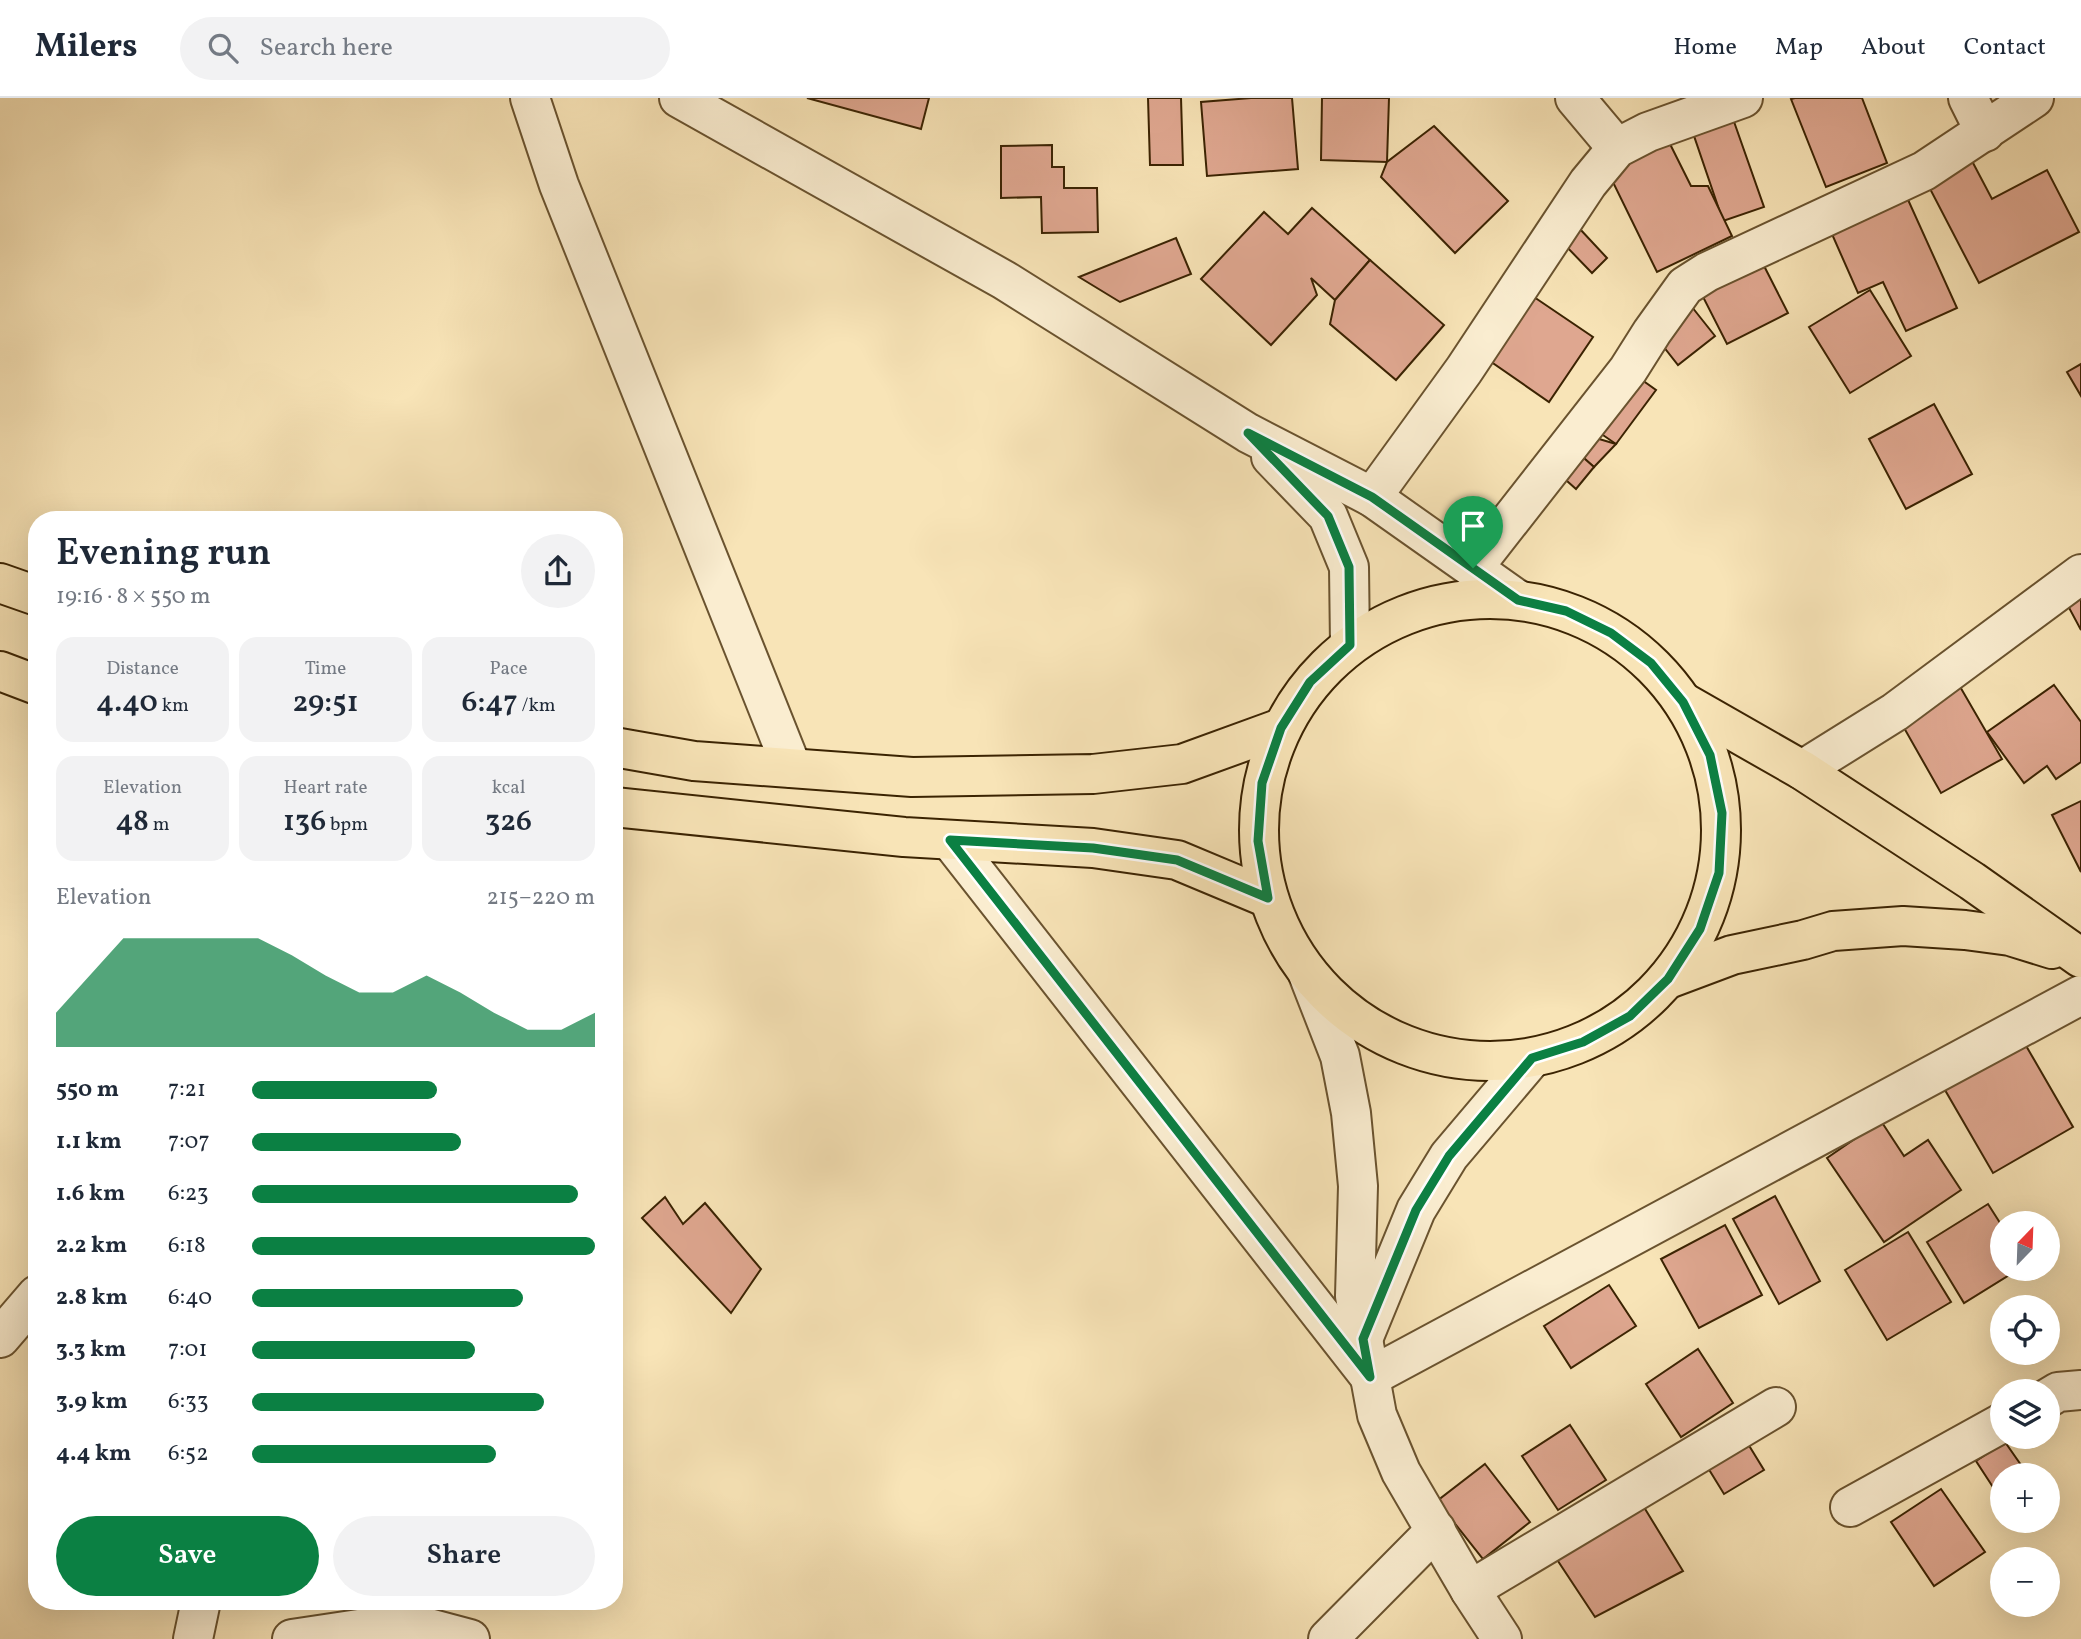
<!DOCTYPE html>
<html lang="en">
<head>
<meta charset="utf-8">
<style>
	:root { --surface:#fff; --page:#f2f2f3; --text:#1f2937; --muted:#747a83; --line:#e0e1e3; --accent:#0b8043 }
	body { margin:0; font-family:Vollkorn,serif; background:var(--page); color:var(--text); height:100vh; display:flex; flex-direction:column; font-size:26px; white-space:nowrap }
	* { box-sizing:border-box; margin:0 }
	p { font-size:23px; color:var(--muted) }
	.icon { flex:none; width:38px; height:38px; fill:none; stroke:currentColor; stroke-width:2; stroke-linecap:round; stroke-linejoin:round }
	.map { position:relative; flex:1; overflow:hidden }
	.details { position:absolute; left:28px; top:413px; width:595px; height:1099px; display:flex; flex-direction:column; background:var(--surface); border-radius:28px; box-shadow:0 7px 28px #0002 }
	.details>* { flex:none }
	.needle { width:46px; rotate:23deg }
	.tools { position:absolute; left:1990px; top:1113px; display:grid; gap:14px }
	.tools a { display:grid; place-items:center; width:70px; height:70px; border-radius:50%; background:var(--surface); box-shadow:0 7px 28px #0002; font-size:35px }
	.pin { position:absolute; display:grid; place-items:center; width:60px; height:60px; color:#fff; margin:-72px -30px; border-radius:50% 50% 50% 0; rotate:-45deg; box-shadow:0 0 7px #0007 }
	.pin .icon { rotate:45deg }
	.round { display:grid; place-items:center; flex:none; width:74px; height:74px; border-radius:37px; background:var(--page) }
	.summary { display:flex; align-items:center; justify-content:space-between; height:119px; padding:0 28px }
	h1 { font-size:38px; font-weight:600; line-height:52px }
	.figures { display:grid; grid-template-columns:repeat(3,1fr); gap:10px; height:119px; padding:7px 28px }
	.figures div { display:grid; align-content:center; border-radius:18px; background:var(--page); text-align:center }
	.figures b { font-size:30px; font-weight:600 }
	.figures small { font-size:19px; font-weight:400 }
	.figures p { font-size:19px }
	.chart { height:196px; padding:14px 28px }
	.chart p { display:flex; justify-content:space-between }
	.chart svg { width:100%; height:126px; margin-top:7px; fill:var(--accent); opacity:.7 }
	.button { display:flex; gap:14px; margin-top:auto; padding:14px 28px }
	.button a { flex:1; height:80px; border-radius:42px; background:var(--accent); color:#fff; font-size:28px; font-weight:600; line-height:80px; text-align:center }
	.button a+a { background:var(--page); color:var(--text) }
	ul { padding:0 28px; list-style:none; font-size:23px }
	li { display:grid; grid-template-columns:112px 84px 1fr; align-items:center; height:52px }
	li i { height:18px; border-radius:9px; background:var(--accent) }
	header { display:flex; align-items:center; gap:42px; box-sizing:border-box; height:98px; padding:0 35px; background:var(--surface); border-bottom:2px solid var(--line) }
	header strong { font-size:33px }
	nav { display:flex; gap:38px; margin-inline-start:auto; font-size:24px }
	.search { width:490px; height:63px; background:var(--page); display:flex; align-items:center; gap:18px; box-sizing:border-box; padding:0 24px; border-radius:38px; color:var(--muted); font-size:26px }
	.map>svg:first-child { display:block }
	.building { fill:#dfa790; stroke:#3b2302; stroke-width:2 }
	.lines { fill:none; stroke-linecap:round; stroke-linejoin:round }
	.minor-casing { stroke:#6a532f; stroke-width:42 }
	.major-casing { stroke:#3b2302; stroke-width:42 }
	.minor { stroke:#faedd0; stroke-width:38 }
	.major { stroke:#f8e4b7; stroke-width:38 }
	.route-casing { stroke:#fff; stroke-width:14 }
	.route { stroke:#0b8043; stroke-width:9 }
</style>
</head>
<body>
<header>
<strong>Milers</strong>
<div class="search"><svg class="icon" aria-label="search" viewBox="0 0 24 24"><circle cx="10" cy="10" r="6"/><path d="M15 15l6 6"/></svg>Search here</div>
<nav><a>Home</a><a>Map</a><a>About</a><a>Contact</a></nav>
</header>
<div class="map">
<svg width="2081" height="1541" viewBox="0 0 2081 1541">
	<rect width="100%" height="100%" fill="#f8e4b7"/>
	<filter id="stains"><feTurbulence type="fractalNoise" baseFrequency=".00286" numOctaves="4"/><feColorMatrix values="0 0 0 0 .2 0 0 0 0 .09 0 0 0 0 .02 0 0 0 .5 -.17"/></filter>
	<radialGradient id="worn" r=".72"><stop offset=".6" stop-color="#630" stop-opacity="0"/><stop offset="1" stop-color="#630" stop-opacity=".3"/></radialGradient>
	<g class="building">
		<path d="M807,0H929L921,31Z"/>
		<path d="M1148,0H1181L1183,67H1150Z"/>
		<path d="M1251,0H1292L1298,71L1207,78L1201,4Z"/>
		<path d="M1322,0H1389L1387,64L1321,62Z"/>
		<path d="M1795,0H1862L1887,65L1826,89L1791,1Z"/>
		<path d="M1732,18L1764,109L1723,123L1692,32Z"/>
		<path d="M1434,28L1508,103L1455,155L1381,79L1387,64Z"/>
		<path d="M1668,42L1691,88H1708L1732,138L1657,174L1607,72Z"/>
		<path d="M1052,47V69H1064V90H1097L1098,134L1042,135L1041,99L1001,100V48Z"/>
		<path d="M1972,63L1992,101L2047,72L2079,134L1979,185L1927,85Z"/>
		<path d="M1900,84L1957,210L1906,233L1883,184L1858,195L1824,118Z"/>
		<path d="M1312,110L1370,162L1335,202L1311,180L1317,197L1271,247L1201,181L1264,114L1288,136Z"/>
		<path d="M1579,130L1607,160L1592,175L1563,145Z"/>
		<path d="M1176,140L1191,176L1120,204L1079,179Z"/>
		<path d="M1760,160L1788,215L1727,246L1699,191Z"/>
		<path d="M1370,162L1444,227L1396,282L1330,226L1335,202Z"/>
		<path d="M1870,192L1911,258L1850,295L1809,229Z"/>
		<path d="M1531,197L1593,239L1549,304L1487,261Z"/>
		<path d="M1688,204L1715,238L1678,267L1652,234Z"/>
		<path d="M2081,266V298L2067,274Z"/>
		<path d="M1628,272L1656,292L1616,346L1597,333Z"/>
		<path d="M1934,306L1972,376L1906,411L1869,341Z"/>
		<path d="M1589,338L1616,346L1594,369L1577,354Z"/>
		<path d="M1577,354L1594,369L1576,391L1558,375Z"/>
		<path d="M2081,479V532L2059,491Z"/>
		<path d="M1955,580L2002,661L1941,695L1895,614Z"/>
		<path d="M2054,587L2081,624V664L2056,681L2047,668L2024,685L1987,634Z"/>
		<path d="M2081,703V774L2052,717Z"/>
		<path d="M2025,946L2073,1029L1993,1075L1945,992Z"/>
		<path d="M1881,1023L1904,1058L1928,1042L1961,1092L1884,1144L1827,1060Z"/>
		<path d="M1775,1098L1820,1183L1779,1206L1733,1121Z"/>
		<path d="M665,1099L683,1126L705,1105L761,1171L731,1215L642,1120Z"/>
		<path d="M1988,1106L2002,1128V1171H2019L1964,1205L1927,1144Z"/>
		<path d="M1725,1127L1762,1197L1699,1230L1661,1161Z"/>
		<path d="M1908,1134L1951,1204L1887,1242L1845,1172Z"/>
		<path d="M1609,1187L1636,1228L1571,1270L1544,1228Z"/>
		<path d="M1698,1251L1733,1305L1681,1339L1646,1286Z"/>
		<path d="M1570,1327L1606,1382L1558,1412L1522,1358Z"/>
		<path d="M1745,1341L1764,1372L1724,1396L1705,1365Z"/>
		<path d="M2005,1344L2028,1377H2002V1403L1976,1363Z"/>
		<path d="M1485,1366L1530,1424L1483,1461L1437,1403Z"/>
		<path d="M1941,1391L1985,1454L1934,1488L1891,1424Z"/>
		<path d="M1639,1401L1683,1473L1595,1519L1554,1457Z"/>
	</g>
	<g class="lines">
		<defs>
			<g id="minor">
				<path d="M530,0L559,87L792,670"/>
				<path d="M679,0L1004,182L1248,335L1372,399L1518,502"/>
				<path d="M1575,0L1617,50"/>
				<path d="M1968,0L1985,34"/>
				<path d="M1271,359L1328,418L1349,469L1350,547"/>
				<path d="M1372,399L1464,272L1588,85L1617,50L1648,34L1743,0"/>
				<path d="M1473,470L1628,272L1652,234L1685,188L1707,174L1924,73L2034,0"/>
				<path d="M1802,672L1895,614L2081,476"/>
				<path d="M950,742L1370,1279L2081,897"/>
				<path d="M1308,876L1340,958L1351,1015L1358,1088L1355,1198L1377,1317L1401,1374L1470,1492L1502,1541"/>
				<path d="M0,1240L37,1197"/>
				<path d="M1363,1241L1416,1112L1449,1058L1532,960"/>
				<path d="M2048,1300L2058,1294L2081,1292"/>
				<path d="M1850,1409L2002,1325"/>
				<path d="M1470,1492L1776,1309"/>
				<path d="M193,1541L201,1503"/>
				<path d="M292,1541L372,1529H425L470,1541"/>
				<path d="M1328,1541L1436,1432"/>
			</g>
			<g id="major">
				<path d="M0,485L37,498"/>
				<circle cx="1490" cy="732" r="231"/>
				<path d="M0,573L37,587"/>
				<path d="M1683,604L1802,672L1972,783L2081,860"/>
				<path d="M614,649L694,663L912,679L1093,676L1182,666L1281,630"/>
				<path d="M614,709L904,739L1093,750L1177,762L1268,800"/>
				<path d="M1668,881L1732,857L1803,842L1833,833L1903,828L1965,832L2010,838L2052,851"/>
			</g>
		</defs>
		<use href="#minor" class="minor-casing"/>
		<use href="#major" class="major-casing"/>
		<use href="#minor" class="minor"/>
		<use href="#major" class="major"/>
	</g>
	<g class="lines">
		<defs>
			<path id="route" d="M1248,335L1372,399L1518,502L1566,513L1611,535L1651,565L1683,604L1710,657L1722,715L1719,775L1700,831L1668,881L1630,918L1583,944L1532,960L1449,1058L1416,1112L1363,1241L1370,1279L950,742L1093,750L1177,762L1268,800L1258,743L1262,685L1281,630L1310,584L1350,547L1349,469L1328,418Z"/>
		</defs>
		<use href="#route" class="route-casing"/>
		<use href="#route" class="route"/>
	</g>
	<rect width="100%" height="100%" filter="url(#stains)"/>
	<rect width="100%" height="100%" fill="url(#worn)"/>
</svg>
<div class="tools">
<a><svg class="needle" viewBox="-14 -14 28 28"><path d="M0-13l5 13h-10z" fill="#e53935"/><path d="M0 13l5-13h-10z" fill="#747a83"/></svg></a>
<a><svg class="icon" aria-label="locate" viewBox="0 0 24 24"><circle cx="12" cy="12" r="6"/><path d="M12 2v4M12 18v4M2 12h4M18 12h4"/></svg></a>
<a><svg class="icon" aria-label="layers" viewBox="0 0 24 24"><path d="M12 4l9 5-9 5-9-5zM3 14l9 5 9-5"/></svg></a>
<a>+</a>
<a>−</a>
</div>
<div class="pin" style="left:1473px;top:470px;background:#1e9e55"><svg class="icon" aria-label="arrive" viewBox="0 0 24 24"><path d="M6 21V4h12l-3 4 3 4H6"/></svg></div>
<section class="details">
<div class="summary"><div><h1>Evening run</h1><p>19:16 · 8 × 550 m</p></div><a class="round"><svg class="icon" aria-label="share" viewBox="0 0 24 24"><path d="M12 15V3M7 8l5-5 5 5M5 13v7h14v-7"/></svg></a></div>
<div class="figures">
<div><p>Distance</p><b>4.40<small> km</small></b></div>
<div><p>Time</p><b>29:51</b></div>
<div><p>Pace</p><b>6:47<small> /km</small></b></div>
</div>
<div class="figures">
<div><p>Elevation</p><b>48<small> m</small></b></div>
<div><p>Heart rate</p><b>136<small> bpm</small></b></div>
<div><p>kcal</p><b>326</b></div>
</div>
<div class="chart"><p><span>Elevation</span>215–220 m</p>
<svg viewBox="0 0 160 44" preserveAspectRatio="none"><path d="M0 44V32L10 19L20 6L30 6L40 6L50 6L60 6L70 12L80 19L90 25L100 25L110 19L120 25L130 32L140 38L150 38L160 32V44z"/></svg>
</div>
<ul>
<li><b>550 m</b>7:21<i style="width:54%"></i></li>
<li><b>1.1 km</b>7:07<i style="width:61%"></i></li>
<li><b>1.6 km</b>6:23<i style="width:95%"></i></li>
<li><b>2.2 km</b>6:18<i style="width:100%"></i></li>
<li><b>2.8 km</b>6:40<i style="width:79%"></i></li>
<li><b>3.3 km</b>7:01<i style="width:65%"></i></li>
<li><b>3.9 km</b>6:33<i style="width:85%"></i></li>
<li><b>4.4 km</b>6:52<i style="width:71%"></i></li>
</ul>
<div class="button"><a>Save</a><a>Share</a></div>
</section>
</div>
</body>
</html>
